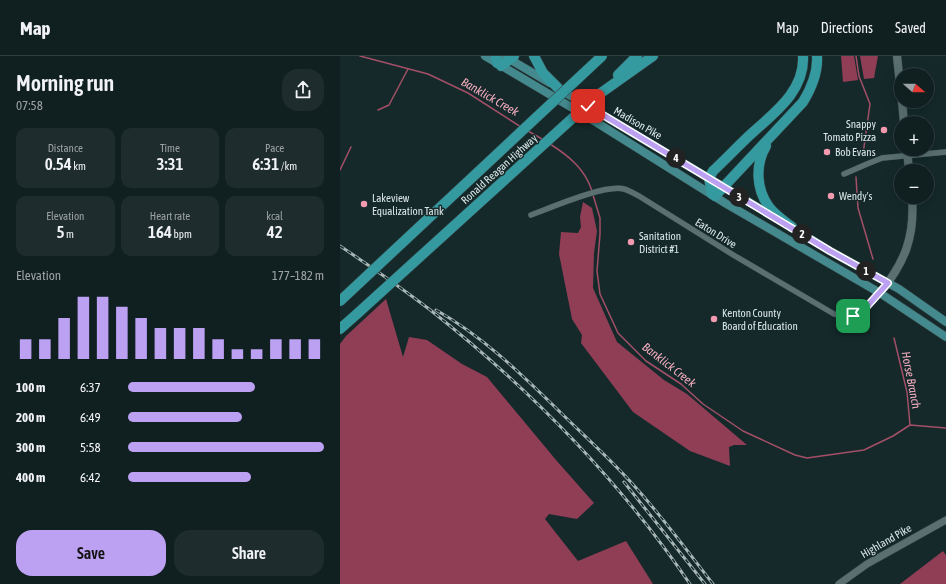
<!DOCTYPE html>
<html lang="en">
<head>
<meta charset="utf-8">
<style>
	:root { --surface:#101f20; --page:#1e2c2d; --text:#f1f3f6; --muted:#9ca2a5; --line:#303d3e; --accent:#bca0f2 }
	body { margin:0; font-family:"Asap Condensed",sans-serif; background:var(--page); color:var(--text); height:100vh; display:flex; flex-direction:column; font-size:15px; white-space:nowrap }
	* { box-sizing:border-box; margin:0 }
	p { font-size:13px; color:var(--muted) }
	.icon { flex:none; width:22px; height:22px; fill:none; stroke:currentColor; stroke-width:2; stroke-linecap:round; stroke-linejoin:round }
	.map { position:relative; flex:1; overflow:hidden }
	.details { display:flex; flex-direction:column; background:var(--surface); width:340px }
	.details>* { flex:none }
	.needle { width:26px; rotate:111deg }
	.fabs { position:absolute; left:554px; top:12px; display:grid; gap:8px }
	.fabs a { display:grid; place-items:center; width:40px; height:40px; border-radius:50%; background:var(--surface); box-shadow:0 4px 16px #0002,0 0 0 1px var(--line); font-size:20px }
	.pin { position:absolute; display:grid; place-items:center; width:34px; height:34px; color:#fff; margin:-17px; border-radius:8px; box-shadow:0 2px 6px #0006 }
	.km { position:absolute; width:20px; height:20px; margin:-10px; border-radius:50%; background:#222; color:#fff; font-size:11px; line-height:20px; text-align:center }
	.round { display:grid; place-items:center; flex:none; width:42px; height:42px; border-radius:16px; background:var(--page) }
	.head { display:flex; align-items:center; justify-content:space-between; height:68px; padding:0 16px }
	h1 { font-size:22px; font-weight:600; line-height:30px }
	.metrics { display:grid; grid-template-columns:repeat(3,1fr); gap:6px; height:68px; padding:4px 16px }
	.metrics div { display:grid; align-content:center; border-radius:10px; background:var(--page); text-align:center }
	.metrics b { font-size:17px; font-weight:600 }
	.metrics small { font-size:11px; font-weight:400 }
	.metrics p { font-size:11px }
	.chart { height:112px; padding:8px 16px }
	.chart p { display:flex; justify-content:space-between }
	.chart svg { width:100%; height:72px; margin-top:4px; stroke:var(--accent); stroke-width:6 }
	.cta { display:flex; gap:8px; margin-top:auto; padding:8px 16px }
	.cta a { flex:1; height:46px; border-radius:16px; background:var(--accent); color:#111; font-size:16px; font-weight:600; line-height:46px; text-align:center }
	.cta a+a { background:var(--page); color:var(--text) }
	ul { padding:0 16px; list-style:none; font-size:13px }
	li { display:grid; grid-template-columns:64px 48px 1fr; align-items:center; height:30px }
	li i { height:10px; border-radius:5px; background:var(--accent) }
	header { display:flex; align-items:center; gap:24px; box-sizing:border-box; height:56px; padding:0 20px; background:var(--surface); border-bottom:1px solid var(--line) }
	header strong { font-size:19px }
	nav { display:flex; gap:22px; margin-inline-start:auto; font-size:14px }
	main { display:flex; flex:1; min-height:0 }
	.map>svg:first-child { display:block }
	.forest { fill:#903d56 }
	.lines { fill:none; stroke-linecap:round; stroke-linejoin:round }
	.stream { stroke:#a34f67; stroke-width:1.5 }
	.minor-casing { stroke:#354445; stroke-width:6 }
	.tertiary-casing { stroke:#354445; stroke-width:8 }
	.secondary-casing { stroke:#354445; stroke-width:9 }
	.primary-casing { stroke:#354445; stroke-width:9 }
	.motorway-casing { stroke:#354445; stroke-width:11 }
	.minor { stroke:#596f70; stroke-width:5.5 }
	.tertiary { stroke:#596f70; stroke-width:7 }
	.secondary { stroke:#596f70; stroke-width:8 }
	.primary { stroke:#43898d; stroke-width:8 }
	.motorway { stroke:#349aa0; stroke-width:10 }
	.rail-casing { stroke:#a8b6b6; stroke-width:3 }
	.rail { stroke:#15292a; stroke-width:1.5; stroke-dasharray:4.5; stroke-linecap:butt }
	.motorway-bridge-casing { stroke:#354445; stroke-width:11; stroke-linecap:butt }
	.motorway-bridge { stroke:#349aa0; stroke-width:10 }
	.route-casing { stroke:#fff; stroke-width:8 }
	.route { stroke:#bca0f2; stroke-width:5 }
	.poi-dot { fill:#f29ab0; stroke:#15292a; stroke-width:1.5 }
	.labels { text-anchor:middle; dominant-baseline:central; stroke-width:3; stroke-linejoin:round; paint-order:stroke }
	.street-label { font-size:11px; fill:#dae6e6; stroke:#15292a }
	.poi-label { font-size:11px; fill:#dae6e6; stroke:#15292a; text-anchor:start }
	.water-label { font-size:12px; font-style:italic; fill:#f6aec0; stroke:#15292a }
</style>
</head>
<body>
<header>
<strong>Map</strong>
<nav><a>Map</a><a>Directions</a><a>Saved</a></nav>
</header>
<main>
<section class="details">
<div class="head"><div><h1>Morning run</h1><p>07:58</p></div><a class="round"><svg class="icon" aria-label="share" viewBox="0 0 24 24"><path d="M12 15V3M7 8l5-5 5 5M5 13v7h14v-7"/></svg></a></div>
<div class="metrics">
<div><p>Distance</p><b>0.54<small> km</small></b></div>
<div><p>Time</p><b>3:31</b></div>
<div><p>Pace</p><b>6:31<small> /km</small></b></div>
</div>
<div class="metrics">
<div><p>Elevation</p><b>5<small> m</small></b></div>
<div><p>Heart rate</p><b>164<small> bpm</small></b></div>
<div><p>kcal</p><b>42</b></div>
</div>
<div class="chart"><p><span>Elevation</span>177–182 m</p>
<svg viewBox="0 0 160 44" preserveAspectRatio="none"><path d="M5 44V32M15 44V32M25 44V19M35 44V6M45 44V6M55 44V12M65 44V19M75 44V25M85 44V25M95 44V25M105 44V32M115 44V38M125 44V38M135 44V32M145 44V32M155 44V32"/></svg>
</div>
<ul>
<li><b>100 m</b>6:37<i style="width:65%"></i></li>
<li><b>200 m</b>6:49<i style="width:58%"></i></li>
<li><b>300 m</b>5:58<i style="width:100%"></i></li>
<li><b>400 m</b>6:42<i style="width:63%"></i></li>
</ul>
<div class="cta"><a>Save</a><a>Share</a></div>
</section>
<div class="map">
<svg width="606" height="528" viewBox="0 0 606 528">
	<rect width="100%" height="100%" fill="#15292a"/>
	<g class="forest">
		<path d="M501,0H514L518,24L503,26Z"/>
		<path d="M520,0H538L534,22L524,23Z"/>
		<path d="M243,146L252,152L257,175L254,197L253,232L277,286L324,324L347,338L407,389H394L389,391L390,410L350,395L293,356L241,287L242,279L232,263L219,198L221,176L238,177L241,171L240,161Z"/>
		<path d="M46,243L63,301L69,281L87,284L122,308L147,321L216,404L254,447L237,463L209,458L205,463L238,505L286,485L313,528H0V288L6,280Z"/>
		<path d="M603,495L606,499V528H560Z"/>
	</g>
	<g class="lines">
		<g class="stream">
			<path d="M20,0L88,18L128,37L181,71"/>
			<path d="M516,0L519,20L530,48L523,98"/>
			<path d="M38,54L49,49L68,13"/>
			<path d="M188,75L202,83"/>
			<path d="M210,88C229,100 245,113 252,135"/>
			<path d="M0,114L11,91"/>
			<path d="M516,121L518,152L533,203"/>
			<path d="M253,139L260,162V178L257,215L260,238L278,277L306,305L341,328L363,348L403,375L455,399L467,402L524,394L553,380L570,369L606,372"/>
			<path d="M554,282L567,336L570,369"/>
		</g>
		<defs>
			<g id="minor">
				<path d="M504,118L527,108L542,102L606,96"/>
				<path d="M191,159C210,152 265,128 284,133C289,134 294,138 299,140L395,200L494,258C520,267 523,251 540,237"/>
			</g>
			<path id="tertiary" d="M499,528L527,508L606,464"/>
			<g id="secondary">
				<path d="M557,0L561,38"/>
				<path d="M562,45L564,67"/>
				<path d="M567,93L569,115"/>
				<path d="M540,237C565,206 575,181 572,141"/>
			</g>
			<g id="primary">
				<path d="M145,0L251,63L385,147L540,237L606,281"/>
				<path d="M164,0L210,27"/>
				<path d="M219,33L436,162"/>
				<path d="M448,169L490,195L559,233L606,266"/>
			</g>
			<g id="motorway">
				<path d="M156,0L157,7"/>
				<path d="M194,0L203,17L218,32"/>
				<path d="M161,10L174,0"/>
				<path d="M278,19L297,0"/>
				<path d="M258,39L313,0"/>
				<path d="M426,90C415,109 416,133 429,151C435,159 444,165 452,171"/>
				<path d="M372,138L369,122L373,115C386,103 398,90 411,78C434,57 465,35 463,0"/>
				<path d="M375,140L463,46C471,33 478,16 477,0"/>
				<path d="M0,273L18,257"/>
			</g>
		</defs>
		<use href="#minor" class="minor-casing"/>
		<use href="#tertiary" class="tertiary-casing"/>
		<use href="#secondary" class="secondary-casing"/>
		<use href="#primary" class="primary-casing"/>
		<use href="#motorway" class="motorway-casing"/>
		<use href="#minor" class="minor"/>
		<use href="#tertiary" class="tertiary"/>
		<use href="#secondary" class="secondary"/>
		<use href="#primary" class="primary"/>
		<use href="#motorway" class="motorway"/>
		<defs>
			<g id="rail">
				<path d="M0,190C30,210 60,231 89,253C188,331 279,424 350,528"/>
				<path d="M96,254C142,280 178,315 216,352C243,379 272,404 297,433C324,463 348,496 373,528"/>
				<path d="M284,426L365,528"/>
			</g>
		</defs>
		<use href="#rail" class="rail-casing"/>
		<use href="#rail" class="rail"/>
		<defs>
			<g id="motorway-bridge">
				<path d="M0,245L262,0"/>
				<path d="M18,257L258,39"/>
			</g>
		</defs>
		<use href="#motorway-bridge" class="motorway-bridge-casing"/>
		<use href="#motorway-bridge" class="motorway-bridge"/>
	</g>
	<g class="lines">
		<defs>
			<path id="route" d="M248,50L490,195L548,227L522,256L513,260"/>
		</defs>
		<use href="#route" class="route-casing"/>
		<use href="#route" class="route"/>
	</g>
	<g class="poi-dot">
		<circle cx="544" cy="74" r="4"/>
		<circle cx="487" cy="96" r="4"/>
		<circle cx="491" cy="140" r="4"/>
		<circle cx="24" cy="148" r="4"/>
		<circle cx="291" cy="186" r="4"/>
		<circle cx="374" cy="263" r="4"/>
	</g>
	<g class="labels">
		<g class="street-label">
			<text transform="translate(298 67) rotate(30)">Madison Pike</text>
			<text transform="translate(159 113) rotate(-42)">Ronald Reagan Highway</text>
			<text transform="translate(376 177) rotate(32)">Eaton Drive</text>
			<text transform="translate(546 485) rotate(-30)">Highland Pike</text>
		</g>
		<g class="poi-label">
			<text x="536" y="68" text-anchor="end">Snappy<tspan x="536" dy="13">Tomato Pizza</tspan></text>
			<text x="495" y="96">Bob Evans</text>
			<text x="499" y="140">Wendy's</text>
			<text x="32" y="142">Lakeview<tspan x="32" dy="13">Equalization Tank</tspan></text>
			<text x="299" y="180">Sanitation<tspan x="299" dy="13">District #1</tspan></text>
			<text x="382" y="257">Kenton County<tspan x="382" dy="13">Board of Education</tspan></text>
		</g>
		<g class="water-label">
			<text transform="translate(150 41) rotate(30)">Banklick Creek</text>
			<text transform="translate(329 309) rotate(38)">Banklick Creek</text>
			<text transform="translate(571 324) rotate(79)">Horse Branch</text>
		</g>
	</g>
</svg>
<div class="fabs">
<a><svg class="needle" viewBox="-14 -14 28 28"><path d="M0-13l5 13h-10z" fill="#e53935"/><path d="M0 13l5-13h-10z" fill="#9ca2a5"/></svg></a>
<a>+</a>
<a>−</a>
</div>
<div class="pin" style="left:513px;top:260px;background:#1e9e55"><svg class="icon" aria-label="arrive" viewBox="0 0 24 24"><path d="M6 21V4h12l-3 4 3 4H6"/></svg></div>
<div class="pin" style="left:248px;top:50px;background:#d93025"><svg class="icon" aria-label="check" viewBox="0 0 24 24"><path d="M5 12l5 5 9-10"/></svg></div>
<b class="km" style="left:526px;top:215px">1</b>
<b class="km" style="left:462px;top:178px">2</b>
<b class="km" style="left:399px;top:141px">3</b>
<b class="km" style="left:336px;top:102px">4</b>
</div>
</main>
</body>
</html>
